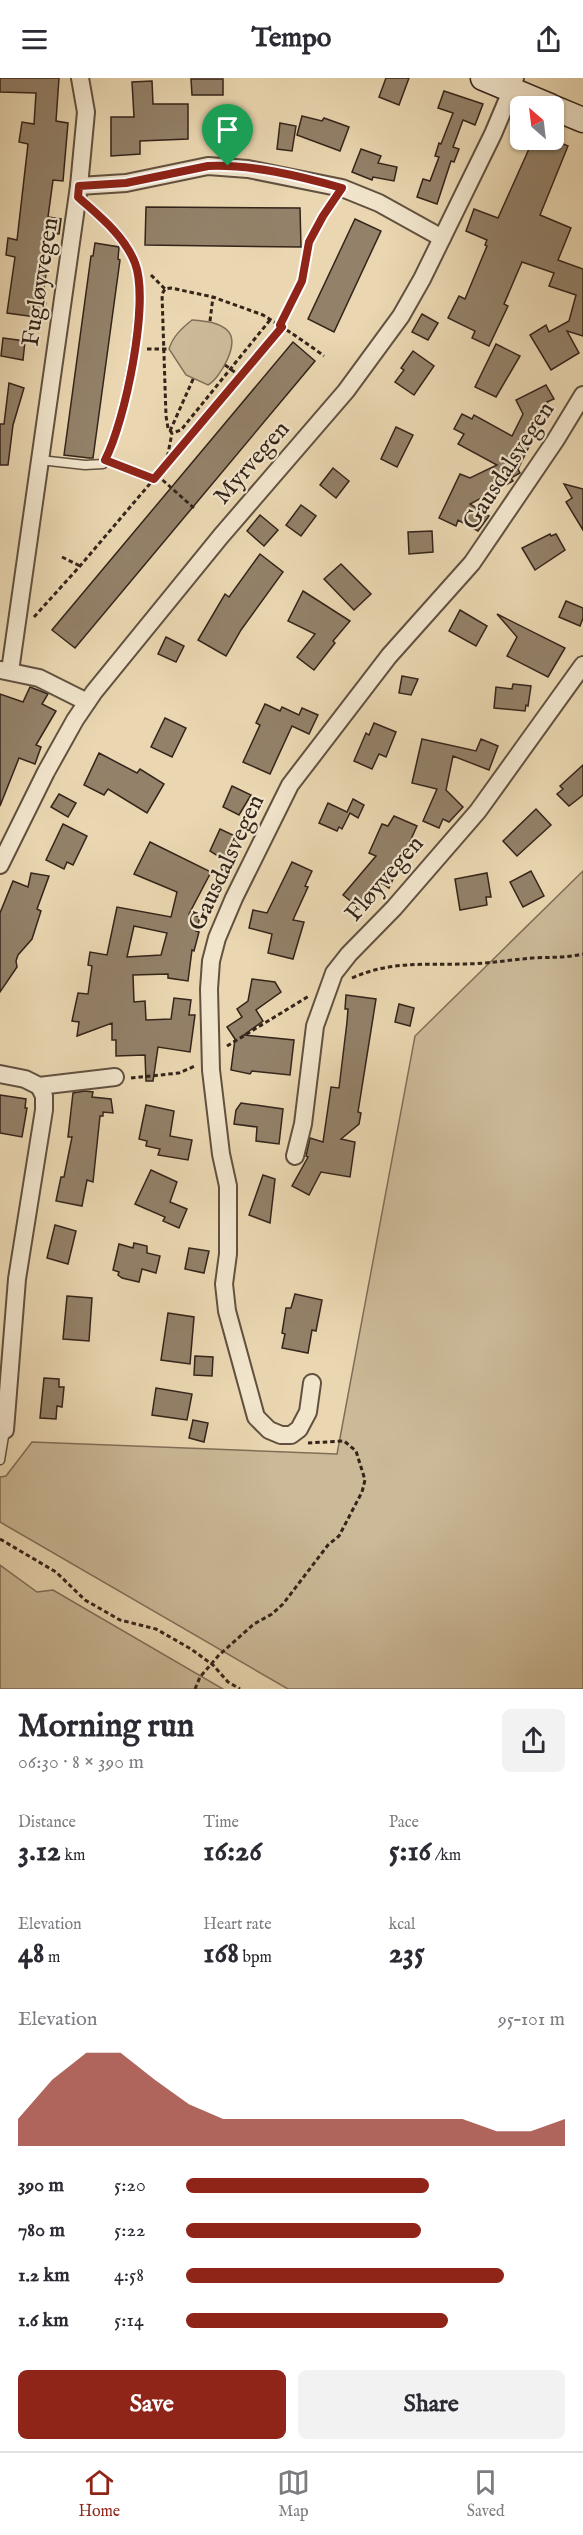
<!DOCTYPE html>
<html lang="en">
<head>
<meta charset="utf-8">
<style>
	:root { --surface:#fff; --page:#f2f2f3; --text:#2b2b33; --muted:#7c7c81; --line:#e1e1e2; --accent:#8f2418 }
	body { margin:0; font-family:"IM FELL English",serif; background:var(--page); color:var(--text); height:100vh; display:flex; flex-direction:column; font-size:22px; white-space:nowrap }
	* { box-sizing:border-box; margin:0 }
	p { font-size:20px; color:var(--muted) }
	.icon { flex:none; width:33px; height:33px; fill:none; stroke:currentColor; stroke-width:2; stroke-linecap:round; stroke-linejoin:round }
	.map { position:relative; height:1611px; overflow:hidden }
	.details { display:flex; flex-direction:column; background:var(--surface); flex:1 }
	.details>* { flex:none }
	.needle { width:39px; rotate:332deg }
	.tools { position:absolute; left:510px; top:18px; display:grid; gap:12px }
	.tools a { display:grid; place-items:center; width:54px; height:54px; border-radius:9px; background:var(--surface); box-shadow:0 2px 4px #0004; font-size:30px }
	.pin { position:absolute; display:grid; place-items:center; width:51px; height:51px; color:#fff; margin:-62px -26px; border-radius:50% 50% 50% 0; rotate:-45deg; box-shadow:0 0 6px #0007 }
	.pin .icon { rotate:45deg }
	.round { display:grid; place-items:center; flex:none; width:63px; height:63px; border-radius:9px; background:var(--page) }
	.summary { display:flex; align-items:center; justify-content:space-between; height:102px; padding:0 18px }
	h1 { font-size:33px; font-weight:700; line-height:45px }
	.metrics { display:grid; grid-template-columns:repeat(3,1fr); gap:9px; height:102px; padding:6px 18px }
	.metrics div { display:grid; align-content:center }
	.metrics b { font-size:30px; font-weight:700 }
	.metrics small { font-size:16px; font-weight:400 }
	.metrics p { font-size:16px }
	.chart { height:168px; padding:12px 18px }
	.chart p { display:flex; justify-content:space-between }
	.chart svg { width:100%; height:108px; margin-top:6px; fill:var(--accent); opacity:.7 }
	.action { display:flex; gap:12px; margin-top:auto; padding:12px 18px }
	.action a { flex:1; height:69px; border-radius:9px; background:var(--accent); color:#fff; font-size:24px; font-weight:700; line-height:69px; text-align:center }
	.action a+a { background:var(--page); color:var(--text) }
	ul { padding:0 18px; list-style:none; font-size:20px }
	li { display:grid; grid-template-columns:96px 72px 1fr; align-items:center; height:45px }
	li i { height:15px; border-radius:8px; background:var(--accent) }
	header { display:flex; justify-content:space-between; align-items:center; height:78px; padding:0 18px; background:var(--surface); font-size:27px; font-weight:700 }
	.menu { display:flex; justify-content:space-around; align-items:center; height:84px; border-top:2px solid var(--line); background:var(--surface); font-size:16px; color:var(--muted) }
	.menu a { display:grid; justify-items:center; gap:3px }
	.menu .current { color:var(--accent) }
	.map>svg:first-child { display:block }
	.green { fill:#cbb997; stroke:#806e58; stroke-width:1.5 }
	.building { fill:#938169; stroke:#34241a; stroke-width:1.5; fill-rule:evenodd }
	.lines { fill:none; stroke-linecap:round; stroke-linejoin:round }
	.lane-casing { stroke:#625140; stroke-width:11 }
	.street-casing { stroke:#625140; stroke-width:20 }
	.secondary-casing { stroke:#34241a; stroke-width:27 }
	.path { stroke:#34241a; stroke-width:3; stroke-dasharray:4.5 3; stroke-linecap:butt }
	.lane { stroke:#f1e5cc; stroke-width:8 }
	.street { stroke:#f1e5cc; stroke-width:16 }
	.secondary { stroke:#f1e5cc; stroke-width:24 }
	.route-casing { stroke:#fff; stroke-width:12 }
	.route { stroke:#8f2418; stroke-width:8 }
	.labels { text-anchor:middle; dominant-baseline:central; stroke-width:4.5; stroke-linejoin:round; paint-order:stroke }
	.street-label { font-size:24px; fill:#34241a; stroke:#f1e5cc }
</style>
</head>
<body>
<header><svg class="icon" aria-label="menu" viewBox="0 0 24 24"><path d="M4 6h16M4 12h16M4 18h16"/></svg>Tempo<svg class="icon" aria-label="share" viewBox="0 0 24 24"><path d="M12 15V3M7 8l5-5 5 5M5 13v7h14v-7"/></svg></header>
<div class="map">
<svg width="583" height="1611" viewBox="0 0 583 1611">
	<rect width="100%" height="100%" fill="#ead7b1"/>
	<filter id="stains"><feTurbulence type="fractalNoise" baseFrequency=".00333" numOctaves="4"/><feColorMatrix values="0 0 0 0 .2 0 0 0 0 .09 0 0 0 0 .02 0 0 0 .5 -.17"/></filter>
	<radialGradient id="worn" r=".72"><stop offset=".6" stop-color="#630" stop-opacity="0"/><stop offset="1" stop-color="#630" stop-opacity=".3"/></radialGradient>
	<g class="green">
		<path d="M192,242C205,243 219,244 228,253C240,266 220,300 208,307L186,297L169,271C173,258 182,250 192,242Z"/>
		<path d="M583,793V1611H288L0,1444V1399L6,1398L32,1364L337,1376L415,958Z"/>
		<path d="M0,1487L37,1514L53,1512L223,1611H0Z"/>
	</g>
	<g class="building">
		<path d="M0,0H59L56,43L68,45L63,103L53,102L48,139L61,141L59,156L46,155L40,195L46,196L42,223L46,224L43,240L7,235L15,179L6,177L8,160L17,162L28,66L19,64L22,44L34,46L36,15L0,14Z"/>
		<path d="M386,0H409L399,27L379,19Z"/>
		<path d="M191,1H223V17H192Z"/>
		<path d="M152,3L153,26H188V61L140,63V76L111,78V39H134L132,4Z"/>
		<path d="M444,13L483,26L475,47L463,42L453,69L459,71L454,84L451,83L437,126L417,119L423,101L430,103L439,79L435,78L439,65L441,66L453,35L438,30Z"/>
		<path d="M302,38L322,43L324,40L349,49L340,73L297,57Z"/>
		<path d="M280,45L296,48L292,73L277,71Z"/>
		<path d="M533,62H553L568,68L540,137L571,150L558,182L583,191V258L567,253L579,275L551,292L530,257L546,247L549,254L569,243L576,217L549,208L554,195L522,184L504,226L508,228L489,268L472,260L475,253L448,240L459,218L465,221L487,168L485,167L487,162L466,153L474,131L498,140Z"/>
		<path d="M361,71L381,78L378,85L397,89L394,103L373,99L372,102L352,94Z"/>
		<path d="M146,129L300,130L301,169L145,167Z"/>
		<path d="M355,141L381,153L334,254L308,241Z"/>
		<path d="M95,165L119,169L118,181L120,182L93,380H89L64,377L91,178H93Z"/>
		<path d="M422,236L438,245L428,262L412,254Z"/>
		<path d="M3,260L25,263L23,282L1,278Z"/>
		<path d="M293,264L315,283L75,570L52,552Z"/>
		<path d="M496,266L520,278L496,319L475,309Z"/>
		<path d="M413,273L434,288L414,317L395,304L404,292L401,290Z"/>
		<path d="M9,305L24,310L13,347L8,387H0V346H4Z"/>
		<path d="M546,307L554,321L547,324L549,328L518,391L520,395L511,400L513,403L470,426L489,438L478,453L458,442L456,448L439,440L460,396L470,400L497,387L458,366L464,356L454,351L462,336L472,341L474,337L512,358L523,336L516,322Z"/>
		<path d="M396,349L413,357L397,389L381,381Z"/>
		<path d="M333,390L349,403L336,420L320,407Z"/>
		<path d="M564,406L583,411V452L566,424L572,420Z"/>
		<path d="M301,427L316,438L301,458L286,447Z"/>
		<path d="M260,437L278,452L264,468L247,453Z"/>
		<path d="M432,453L433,474L409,476L408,454Z"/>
		<path d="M550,456L551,458L556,456L565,472L535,492L522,470Z"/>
		<path d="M260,476L283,494L241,552L226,578L198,562L225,516L229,519Z"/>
		<path d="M341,486L371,516L354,532L324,501Z"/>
		<path d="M303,513L350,543L333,563L335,565L314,592L297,579L315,556L288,543Z"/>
		<path d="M566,523L583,530V540L580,548L559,539Z"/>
		<path d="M460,532L487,548L476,568L449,553Z"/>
		<path d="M497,536L565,570L548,599L507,578L517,559Z"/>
		<path d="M166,559L184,568L176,584L158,576Z"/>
		<path d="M402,598L418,601L411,617L399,615Z"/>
		<path d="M513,606L531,608L528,628L526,627L525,633L494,630L496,609L512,611Z"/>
		<path d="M30,609L48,616L42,626L56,633L36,667L41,669L35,686L19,680L0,728V616L23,624Z"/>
		<path d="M265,626L280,633L282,629L299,637L302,630L318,637L309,656L292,648L270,696L243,684L260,647L256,645Z"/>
		<path d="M165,640L186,650L172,679L151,669Z"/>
		<path d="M374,645L396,654L386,679L379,676L372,691L354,683L366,655L369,657Z"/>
		<path d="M422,661L476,673L481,661L498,668L489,692L453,678L446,712L463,729L449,744L443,741L439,750L423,743L437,711L412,705Z"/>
		<path d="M99,675L137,695L140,691L164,706L147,735L108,711L104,717L84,707Z"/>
		<path d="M583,687V717L569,728L557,716L563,711L560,708Z"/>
		<path d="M232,708L251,717L239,737L223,729Z"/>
		<path d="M59,716L76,725L68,739L51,729Z"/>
		<path d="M353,721L364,727L358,740L350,735L342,751L339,749L337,753L319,745L328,725L347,734Z"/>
		<path d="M536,731L551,747L517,778L503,763Z"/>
		<path d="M394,738L417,748L389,810L382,805L359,830L343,817L376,778L369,775L382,746L388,748Z"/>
		<path d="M63,746L87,758L73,787L67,784L64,791L46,782Z"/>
		<path d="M220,751L235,758L224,782L210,773Z"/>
		<path d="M150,764L211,794L189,836L200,839L196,853L199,854L194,873L192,872L188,903L168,900V896L133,897L134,924L145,923L146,942L171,941L174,920L191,922L189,937H195L190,974L158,969L153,1003H146L145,977L116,978V962H112V945L77,958L79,944L72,943L78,915L88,916L92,888L88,887L90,874L107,877L117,829L171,839L177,814L134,796ZM134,848L167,855L161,877L127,879Z"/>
		<path d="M292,784L312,793L305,808L308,809L293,842L304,844L293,881L268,875L272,856L249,850L253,832L267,835Z"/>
		<path d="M531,793L544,818L523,829L510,804Z"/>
		<path d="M31,795L49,798L37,831L41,833L32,861L18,877L16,883L17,889L0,914V835L13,803L28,809Z"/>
		<path d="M487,795L491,819H486L487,827L460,832L455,801Z"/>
		<path d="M252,901L275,904L281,914L256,932L263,943L244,957L294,962L290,997L252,993L250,996L231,992L235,961L227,949L242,939L237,931L248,923Z"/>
		<path d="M346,917L376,921L358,1034L361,1035L359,1046L341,1061L355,1064L350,1099L321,1094L309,1117L292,1108L308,1079L306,1078L310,1060L323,1064L331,1009L339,1010L347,944L348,931H345Z"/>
		<path d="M399,926L414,930L410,948L395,944Z"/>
		<path d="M85,1013L93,1014L92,1019L111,1021L113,1035L103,1034V1038H100L93,1104L87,1102L82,1128L56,1123L61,1099H64L72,1059H68L73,1015Z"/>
		<path d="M0,1017L26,1021L25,1030H27L22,1059L0,1055Z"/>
		<path d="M241,1025L283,1031L279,1066L256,1063L257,1049L234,1046L236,1032Z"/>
		<path d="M146,1027L174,1033L170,1058L192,1062L188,1082L158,1077L160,1071L146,1068L147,1063L139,1061Z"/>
		<path d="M151,1092L177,1104L170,1124L187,1131L179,1150L163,1143L165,1139L135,1126Z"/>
		<path d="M263,1097L275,1101L270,1145L249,1137Z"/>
		<path d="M55,1147L76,1153L68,1186L47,1180Z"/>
		<path d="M134,1165L147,1168V1175L160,1178L156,1195L142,1191L139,1204L122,1200L118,1197L119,1194L113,1192L119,1166L133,1170Z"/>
		<path d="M189,1170L209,1173L204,1195L185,1191Z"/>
		<path d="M295,1216L322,1222L316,1253L312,1252L308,1275L282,1270L285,1256L282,1255L286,1230H291Z"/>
		<path d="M67,1218L92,1220L89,1263L63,1261Z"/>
		<path d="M168,1235L194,1239L190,1286L161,1282Z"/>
		<path d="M195,1278L213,1279L212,1298L194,1297Z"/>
		<path d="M44,1300L59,1301V1309H64L62,1329L57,1328L56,1341L40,1340Z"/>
		<path d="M156,1310L192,1316L187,1342L152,1337Z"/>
		<path d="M193,1342L208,1345L204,1364L189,1360Z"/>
	</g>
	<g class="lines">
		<defs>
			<g id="lane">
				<path d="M40,382L85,387L103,386C124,349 150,223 135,185C124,157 99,138 78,119"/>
				<path d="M0,1382L5,1352"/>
			</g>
			<g id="street">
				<path d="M79,108L126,105L208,88L248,91L342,110L379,125L442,160"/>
				<path d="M1,592L39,600L87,624"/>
				<path d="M10,593L79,108L86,34L80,0"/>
				<path d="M0,787L46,694L75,642L94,614L221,458L346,313L401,238L422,201L493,56L512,11L515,0"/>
				<path d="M0,996L25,1001L39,1008L115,999"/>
				<path d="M295,1078L303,1046L315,948L334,895L349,876L394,830L478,733L583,587"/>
				<path d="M312,1305L308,1334L299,1351L291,1357H281L269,1352L256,1339L227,1233L224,1206L228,1176V1108L221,1076L211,992L209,911L211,883L217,860L234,820L290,707L389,578L472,485L555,363L583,317"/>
				<path d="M5,1352L17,1201L44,1032V1018L39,1008"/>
			</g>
			<g id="secondary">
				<path d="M483,0L550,28"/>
				<path d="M554,30L583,42"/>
			</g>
		</defs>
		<use href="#lane" class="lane-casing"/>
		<use href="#street" class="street-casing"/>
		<use href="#secondary" class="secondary-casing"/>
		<g class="path">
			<path d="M151,197L165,211"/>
			<path d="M270,242L181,352L172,355L168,350L166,338L162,216L165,211L171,210L213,219L263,237C284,250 304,263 324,278"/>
			<path d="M210,243L213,219"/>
			<path d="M280,247L302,203L309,164L333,123"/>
			<path d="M147,271H169"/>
			<path d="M225,287L240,298"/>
			<path d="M170,353L194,299"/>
			<path d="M114,386L154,401"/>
			<path d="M166,386L172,355"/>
			<path d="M157,397L195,431"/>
			<path d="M62,479L80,488"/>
			<path d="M34,539L80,488L165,388L178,375L282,249"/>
			<path d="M352,900C390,883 422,887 462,886C485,886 509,882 532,880C550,879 566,880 583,876"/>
			<path d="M227,968L309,918"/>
			<path d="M131,1000L179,995L195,988"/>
			<path d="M0,1461L56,1494L85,1522L120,1542L156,1551L191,1571L213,1587L228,1604L240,1611"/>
			<path d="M195,1611L200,1599L219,1577L254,1546L272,1536L283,1526L328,1467L339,1458L362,1414L365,1402L356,1373L344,1363L308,1365"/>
		</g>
		<use href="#lane" class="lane"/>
		<use href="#street" class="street"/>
		<use href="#secondary" class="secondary"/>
	</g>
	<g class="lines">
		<defs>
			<path id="route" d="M208,88C251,86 300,98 342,110L323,138L309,164L302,203L280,247L282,249L154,401L105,382C125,344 150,224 135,185C124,157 99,138 78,119L79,108L126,105Z"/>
		</defs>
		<use href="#route" class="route-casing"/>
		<use href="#route" class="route"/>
	</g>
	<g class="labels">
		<g class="street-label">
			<text transform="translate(41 204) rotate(-81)">Fugløyvegen</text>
			<text transform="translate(252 385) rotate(-49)">Myrvegen</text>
			<text transform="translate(509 388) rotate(-57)">Gausdalsvegen</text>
			<text transform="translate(227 785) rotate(-65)">Gausdalsvegen</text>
			<text transform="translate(385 801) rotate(-49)">Fløyvegen</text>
		</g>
	</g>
	<rect width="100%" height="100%" filter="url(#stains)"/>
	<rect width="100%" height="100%" fill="url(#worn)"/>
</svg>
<div class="tools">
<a><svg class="needle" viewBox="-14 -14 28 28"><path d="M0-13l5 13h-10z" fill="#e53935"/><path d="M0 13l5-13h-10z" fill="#7c7c81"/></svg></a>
</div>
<div class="pin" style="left:228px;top:88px;background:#1e9e55"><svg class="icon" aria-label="arrive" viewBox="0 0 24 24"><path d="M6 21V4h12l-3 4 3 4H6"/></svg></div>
</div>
<section class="details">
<div class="summary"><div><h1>Morning run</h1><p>06:30 · 8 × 390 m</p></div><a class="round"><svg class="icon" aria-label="share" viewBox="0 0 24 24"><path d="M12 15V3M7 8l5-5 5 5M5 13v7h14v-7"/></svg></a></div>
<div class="metrics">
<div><p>Distance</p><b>3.12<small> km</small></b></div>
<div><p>Time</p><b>16:26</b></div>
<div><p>Pace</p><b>5:16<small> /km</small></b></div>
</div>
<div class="metrics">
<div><p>Elevation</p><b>48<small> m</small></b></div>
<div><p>Heart rate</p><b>168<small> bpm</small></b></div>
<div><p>kcal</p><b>235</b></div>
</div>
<div class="chart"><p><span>Elevation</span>95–101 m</p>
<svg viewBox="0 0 160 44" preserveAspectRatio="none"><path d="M0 44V33L10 17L20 6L30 6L40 17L50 27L60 33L70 33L80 33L90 33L100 33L110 33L120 33L130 33L140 38L150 38L160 33V44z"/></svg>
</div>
<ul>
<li><b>390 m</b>5:20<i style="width:64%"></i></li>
<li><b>780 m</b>5:22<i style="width:62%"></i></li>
<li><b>1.2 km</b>4:58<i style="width:84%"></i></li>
<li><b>1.6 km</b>5:14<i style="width:69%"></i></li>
</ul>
<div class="action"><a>Save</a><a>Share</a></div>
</section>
<nav class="menu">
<a class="current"><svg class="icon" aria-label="home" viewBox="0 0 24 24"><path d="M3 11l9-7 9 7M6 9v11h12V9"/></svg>Home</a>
<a><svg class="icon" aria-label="map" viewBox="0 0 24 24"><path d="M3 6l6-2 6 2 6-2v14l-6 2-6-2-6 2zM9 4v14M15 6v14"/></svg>Map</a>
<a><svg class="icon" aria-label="saved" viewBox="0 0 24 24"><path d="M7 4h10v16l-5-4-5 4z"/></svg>Saved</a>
</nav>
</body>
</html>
